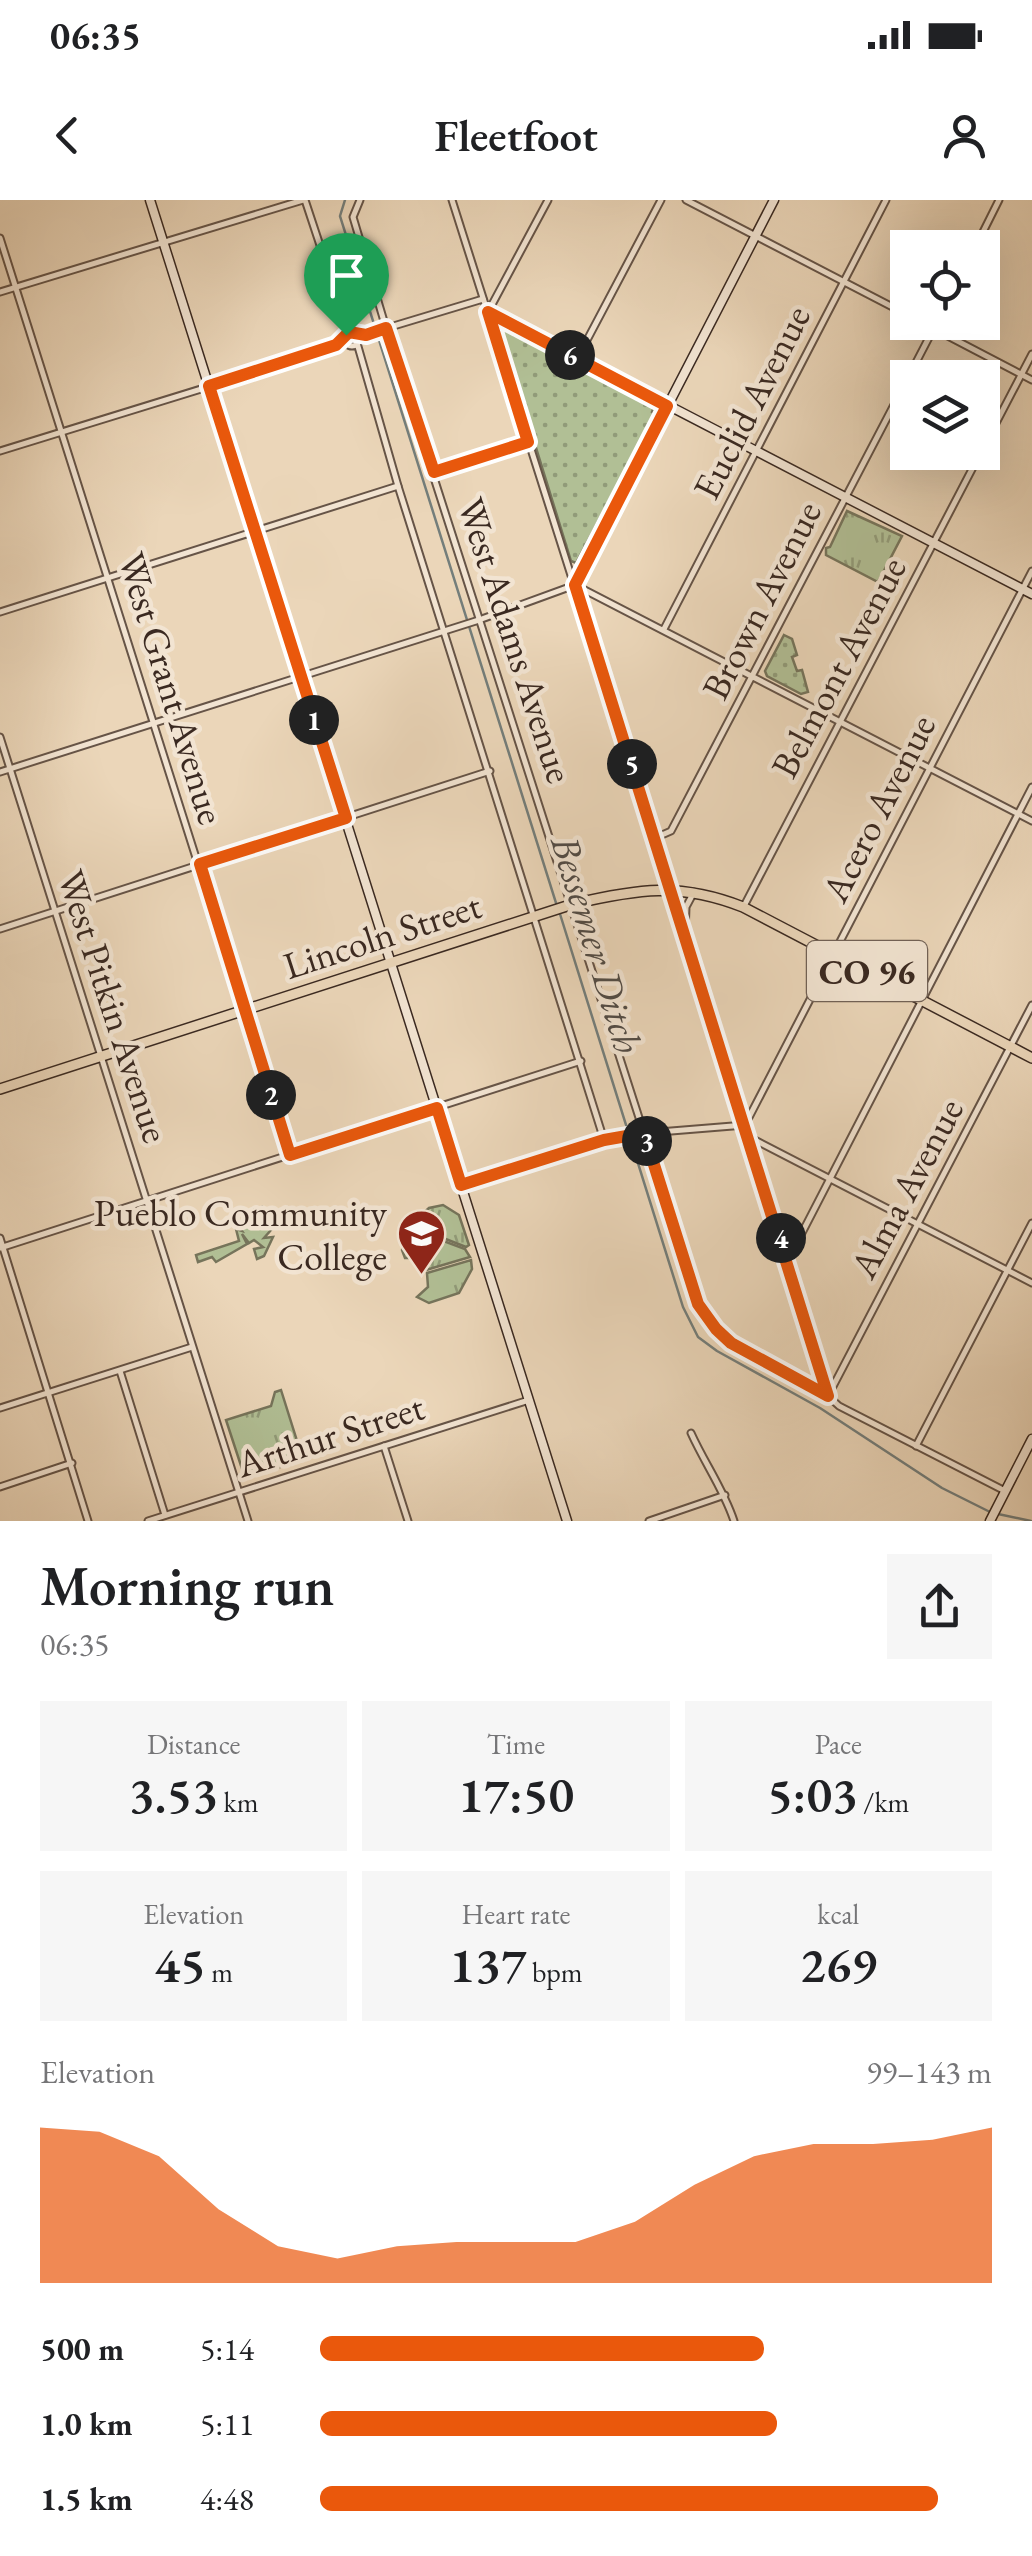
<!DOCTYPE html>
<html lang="en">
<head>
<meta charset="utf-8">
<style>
	:root { --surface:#fff; --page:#f6f6f6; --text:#202124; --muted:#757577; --accent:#ea580c }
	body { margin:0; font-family:"EB Garamond",serif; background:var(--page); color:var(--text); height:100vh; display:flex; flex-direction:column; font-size:38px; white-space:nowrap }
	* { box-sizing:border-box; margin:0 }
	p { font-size:32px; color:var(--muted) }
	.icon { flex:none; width:55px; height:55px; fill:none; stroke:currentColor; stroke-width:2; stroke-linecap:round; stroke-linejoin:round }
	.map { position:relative; height:1321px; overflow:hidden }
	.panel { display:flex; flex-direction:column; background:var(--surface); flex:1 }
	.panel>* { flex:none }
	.controls { position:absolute; left:890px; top:30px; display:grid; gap:20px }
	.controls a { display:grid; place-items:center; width:110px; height:110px; border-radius:0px; background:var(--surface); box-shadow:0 10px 40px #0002; font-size:50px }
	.pin { position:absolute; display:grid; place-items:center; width:85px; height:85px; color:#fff; margin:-102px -42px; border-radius:50% 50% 50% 0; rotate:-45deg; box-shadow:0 0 10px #0007 }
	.pin .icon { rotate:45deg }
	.km { position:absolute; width:50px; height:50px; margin:-25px; border-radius:50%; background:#222; color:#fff; font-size:28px; line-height:50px; text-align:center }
	.round { display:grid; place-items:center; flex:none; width:105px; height:105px; border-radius:0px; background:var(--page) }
	.overview { display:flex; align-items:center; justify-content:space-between; height:170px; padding:0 40px }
	h1 { font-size:55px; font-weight:600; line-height:75px }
	.stats { display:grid; grid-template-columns:repeat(3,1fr); gap:15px; height:170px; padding:10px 40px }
	.stats div { display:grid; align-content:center; border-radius:0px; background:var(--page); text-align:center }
	.stats b { font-size:50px; font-weight:600 }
	.stats small { font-size:28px; font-weight:400 }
	.stats p { font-size:28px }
	.chart { height:280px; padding:20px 40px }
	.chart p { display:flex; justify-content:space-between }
	.chart svg { width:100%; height:180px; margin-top:10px; fill:var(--accent); opacity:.7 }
	ul { padding:0 40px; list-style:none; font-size:32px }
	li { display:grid; grid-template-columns:160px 120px 1fr; align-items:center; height:75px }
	li i { height:25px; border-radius:12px; background:var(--accent) }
	.status { display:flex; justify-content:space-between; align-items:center; height:70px; padding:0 50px; background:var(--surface); direction:ltr }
	.status svg { height:28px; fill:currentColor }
	header { display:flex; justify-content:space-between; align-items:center; height:130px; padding:0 40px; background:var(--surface); font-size:45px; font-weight:600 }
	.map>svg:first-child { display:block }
	.grass { fill:url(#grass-tufts); stroke:#76745b; stroke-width:2.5 }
	.park { fill:url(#park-dots); stroke:#76745b; stroke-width:2.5 }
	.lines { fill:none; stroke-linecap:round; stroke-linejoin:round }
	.stream { stroke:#747e7b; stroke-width:2.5 }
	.street-casing { stroke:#665447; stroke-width:9 }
	.secondary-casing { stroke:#3a2921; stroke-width:11 }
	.primary-casing { stroke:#3a2921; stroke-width:12 }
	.street { stroke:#f2e4d2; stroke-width:5 }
	.secondary { stroke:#f2e4d2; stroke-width:8 }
	.primary { stroke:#ebd6b9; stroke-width:9 }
	.route-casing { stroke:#fff; stroke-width:20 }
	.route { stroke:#ea580c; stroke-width:12 }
	.labels { text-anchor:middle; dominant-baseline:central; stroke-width:9; stroke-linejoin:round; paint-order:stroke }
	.shield { fill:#f2e4d2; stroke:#716156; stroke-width:2.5 }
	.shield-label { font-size:35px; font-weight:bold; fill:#3a2921 }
	.street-label { font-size:38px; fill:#3a2921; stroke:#f2e4d2 }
	.poi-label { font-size:38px; fill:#3a2921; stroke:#f2e4d2; text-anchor:end }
	.water-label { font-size:40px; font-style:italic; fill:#524c46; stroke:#f2e4d2 }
</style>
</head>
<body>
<div class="status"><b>06:35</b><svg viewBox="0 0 49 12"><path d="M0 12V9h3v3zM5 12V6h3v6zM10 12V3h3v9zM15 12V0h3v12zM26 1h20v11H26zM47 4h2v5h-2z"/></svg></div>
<header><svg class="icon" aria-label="back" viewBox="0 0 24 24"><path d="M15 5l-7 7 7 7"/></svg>Fleetfoot<svg class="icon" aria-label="person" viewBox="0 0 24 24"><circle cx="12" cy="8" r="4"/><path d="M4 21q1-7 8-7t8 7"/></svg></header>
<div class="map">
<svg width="1032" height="1321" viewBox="0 0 1032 1321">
	<defs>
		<pattern id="grass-tufts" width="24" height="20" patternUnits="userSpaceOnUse" patternTransform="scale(2.5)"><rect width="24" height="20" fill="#b1bf95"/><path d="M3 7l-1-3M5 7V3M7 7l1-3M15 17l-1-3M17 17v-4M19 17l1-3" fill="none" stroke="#919b79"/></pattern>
		<pattern id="park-dots" width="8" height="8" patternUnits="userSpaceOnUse" patternTransform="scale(2.5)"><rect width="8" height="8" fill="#b1bf95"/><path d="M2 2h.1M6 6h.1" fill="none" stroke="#919b79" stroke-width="1.8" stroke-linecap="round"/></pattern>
	</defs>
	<rect width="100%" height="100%" fill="#ebd6b9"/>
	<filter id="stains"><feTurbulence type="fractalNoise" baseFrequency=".002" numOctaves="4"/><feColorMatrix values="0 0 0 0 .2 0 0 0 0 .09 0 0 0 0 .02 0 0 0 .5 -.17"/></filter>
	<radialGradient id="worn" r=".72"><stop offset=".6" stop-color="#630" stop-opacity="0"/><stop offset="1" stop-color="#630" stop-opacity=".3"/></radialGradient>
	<g class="grass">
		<path d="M847,311L902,336L878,382L826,355V348L830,347Z"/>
		<path d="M443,1005L459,1015L469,1045L466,1047L410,1025L429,1008Z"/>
		<path d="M262,1007L271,1030L264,1038L273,1037L264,1056L257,1059L254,1049L263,1047L254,1040L249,1043L242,1034L247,1044L216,1062L212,1057L198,1062L196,1055L239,1041L236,1029L242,1031L240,1028L248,1011Z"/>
		<path d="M409,1028L465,1049L470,1057L426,1070L418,1058H405L402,1050Z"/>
		<path d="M471,1060L472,1069L459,1093L429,1103L417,1097L428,1087L427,1073Z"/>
		<path d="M281,1190L303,1260L245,1278L226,1220L271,1206L275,1192Z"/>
	</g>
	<g class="park">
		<path d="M498,125L655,204L652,212L655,214L576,363L571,361Z"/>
		<path d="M784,435L792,439L797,455L792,457L797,471L802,470L808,492L801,494L767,476L765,471Z"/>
	</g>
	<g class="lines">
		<g class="stream">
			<path d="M345,0L340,16L557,706"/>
			<path d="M560,714L683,1107L698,1137L717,1151L820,1208L942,1288L990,1312"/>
			<path d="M998,1314L1031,1321"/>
		</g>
		<defs>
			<g id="street">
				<path d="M305,0L346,124V135"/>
				<path d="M360,0L353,17L386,128L699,1105L716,1129L731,1143L828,1196L839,1206L1005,1291"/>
				<path d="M452,0L788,1060L827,1194"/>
				<path d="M686,0L908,115"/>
				<path d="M0,38L290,955"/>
				<path d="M975,48L999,0"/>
				<path d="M0,92L303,0"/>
				<path d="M488,112L548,0"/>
				<path d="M921,122L1032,180"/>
				<circle cx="352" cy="139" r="7"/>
				<path d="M357,135L367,134L483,99"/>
				<path d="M357,143L398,286L604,940"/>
				<path d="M577,159L661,0"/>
				<path d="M908,178L937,122"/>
				<path d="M982,250L1032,154"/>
				<path d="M0,251L347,144"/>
				<path d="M434,272L529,242"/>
				<path d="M0,412L398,286"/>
				<path d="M664,429L886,0"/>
				<path d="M0,537L248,1321"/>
				<path d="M0,572L479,420L575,385L1032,621"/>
				<path d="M655,638L671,631L908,178"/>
				<path d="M744,706L981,252"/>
				<path d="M0,729L490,571"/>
				<path d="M685,734L686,707L694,692"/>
				<path d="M749,937L1032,1083"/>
				<path d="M461,985L622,935L745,925L1032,371"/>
				<path d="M0,1038L88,1321"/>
				<path d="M0,1048L581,861"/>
				<path d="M788,1060L1032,587"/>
				<path d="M120,1171L165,1315"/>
				<path d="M829,1194L1032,805"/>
				<path d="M0,1208L192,1147"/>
				<path d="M691,1233C705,1264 724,1290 734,1321"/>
				<path d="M384,1246L408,1321"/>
				<path d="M916,1246L1032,1023"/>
				<path d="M0,1287L72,1263"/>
				<path d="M148,1321L529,1200"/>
				<path d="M649,1321L725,1295"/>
			</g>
			<g id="secondary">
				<path d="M150,0L567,1321"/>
				<path d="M488,112L1032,394"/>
				<path d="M575,385L774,0"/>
				<path d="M990,1321L1032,1239"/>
			</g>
			<path id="primary" d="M0,889L573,704C637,689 680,682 743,707L1032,858"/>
		</defs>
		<use href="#street" class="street-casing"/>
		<use href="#secondary" class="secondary-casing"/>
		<use href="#primary" class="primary-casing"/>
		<use href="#street" class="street"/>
		<use href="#secondary" class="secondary"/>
		<use href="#primary" class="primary"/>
	</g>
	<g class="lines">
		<defs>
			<path id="route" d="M488,112L667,206L575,385L828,1196L731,1143L716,1129L698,1104L644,933L604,940L461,985L437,908L290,955L200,664L346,618L209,186L336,145L349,132L366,135L386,128L434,272L528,242Z"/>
		</defs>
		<use href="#route" class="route-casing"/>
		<use href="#route" class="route"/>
	</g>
	<defs>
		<symbol id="university-pin" viewBox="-11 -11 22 30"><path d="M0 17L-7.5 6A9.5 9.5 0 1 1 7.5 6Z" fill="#8f2418" stroke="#f2e4d2"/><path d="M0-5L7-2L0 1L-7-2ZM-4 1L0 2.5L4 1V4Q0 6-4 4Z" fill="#fff"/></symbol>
	</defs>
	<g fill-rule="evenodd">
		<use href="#university-pin" x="394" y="1006" width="55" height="75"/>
	</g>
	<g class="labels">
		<rect class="shield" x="807" y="741" width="120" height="60" rx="8"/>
		<g class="shield-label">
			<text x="867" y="771">CO 96</text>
		</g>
		<g class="street-label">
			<text transform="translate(751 202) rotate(-63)">Euclid Avenue</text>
			<text transform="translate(761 400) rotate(-63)">Brown Avenue</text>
			<text transform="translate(516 440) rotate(72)">West Adams Avenue</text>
			<text transform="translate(838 467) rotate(-62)">Belmont Avenue</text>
			<text transform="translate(172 488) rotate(73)">West Grant Avenue</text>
			<text transform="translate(878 608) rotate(-63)">Acero Avenue</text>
			<text transform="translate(382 735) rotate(-18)">Lincoln Street</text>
			<text transform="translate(114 806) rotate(72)">West Pitkin Avenue</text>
			<text transform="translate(906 988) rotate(-62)">Alma Avenue</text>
			<text transform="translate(330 1235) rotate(-18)">Arthur Street</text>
		</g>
		<g class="poi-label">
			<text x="387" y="1012">Pueblo Community<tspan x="387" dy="44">College</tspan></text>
		</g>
		<g class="water-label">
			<text transform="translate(597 744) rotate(73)">Bessemer Ditch</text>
		</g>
	</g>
	<rect width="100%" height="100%" filter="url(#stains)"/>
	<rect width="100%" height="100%" fill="url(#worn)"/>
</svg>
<div class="controls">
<a><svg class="icon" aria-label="locate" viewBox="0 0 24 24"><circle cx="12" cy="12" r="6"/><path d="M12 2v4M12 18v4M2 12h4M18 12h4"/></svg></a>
<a><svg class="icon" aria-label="layers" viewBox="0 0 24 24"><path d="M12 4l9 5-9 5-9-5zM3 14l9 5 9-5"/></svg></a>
</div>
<div class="pin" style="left:346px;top:135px;background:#1e9e55"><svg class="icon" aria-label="arrive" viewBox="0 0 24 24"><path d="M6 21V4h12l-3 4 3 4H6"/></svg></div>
<b class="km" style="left:314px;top:520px">1</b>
<b class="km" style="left:271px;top:895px">2</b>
<b class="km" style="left:647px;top:941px">3</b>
<b class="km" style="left:781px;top:1038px">4</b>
<b class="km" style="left:632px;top:564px">5</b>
<b class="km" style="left:570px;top:155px">6</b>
</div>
<section class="panel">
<div class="overview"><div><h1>Morning run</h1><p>06:35</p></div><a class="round"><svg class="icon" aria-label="share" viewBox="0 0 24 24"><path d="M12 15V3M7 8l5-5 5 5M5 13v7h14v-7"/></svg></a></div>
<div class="stats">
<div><p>Distance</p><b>3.53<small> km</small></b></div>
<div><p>Time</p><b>17:50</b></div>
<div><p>Pace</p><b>5:03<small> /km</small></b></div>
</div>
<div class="stats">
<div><p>Elevation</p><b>45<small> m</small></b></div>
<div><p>Heart rate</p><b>137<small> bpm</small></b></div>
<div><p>kcal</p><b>269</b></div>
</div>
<div class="chart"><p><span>Elevation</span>99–143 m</p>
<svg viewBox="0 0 160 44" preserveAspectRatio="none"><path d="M0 44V6L10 7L20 13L30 26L40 35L50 38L60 35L70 34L80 34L90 34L100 29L110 20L120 13L130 10L140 10L150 9L160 6V44z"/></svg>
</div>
<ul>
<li><b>500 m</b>5:14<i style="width:66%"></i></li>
<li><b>1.0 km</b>5:11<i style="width:68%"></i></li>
<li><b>1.5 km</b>4:48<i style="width:92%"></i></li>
</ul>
</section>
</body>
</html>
